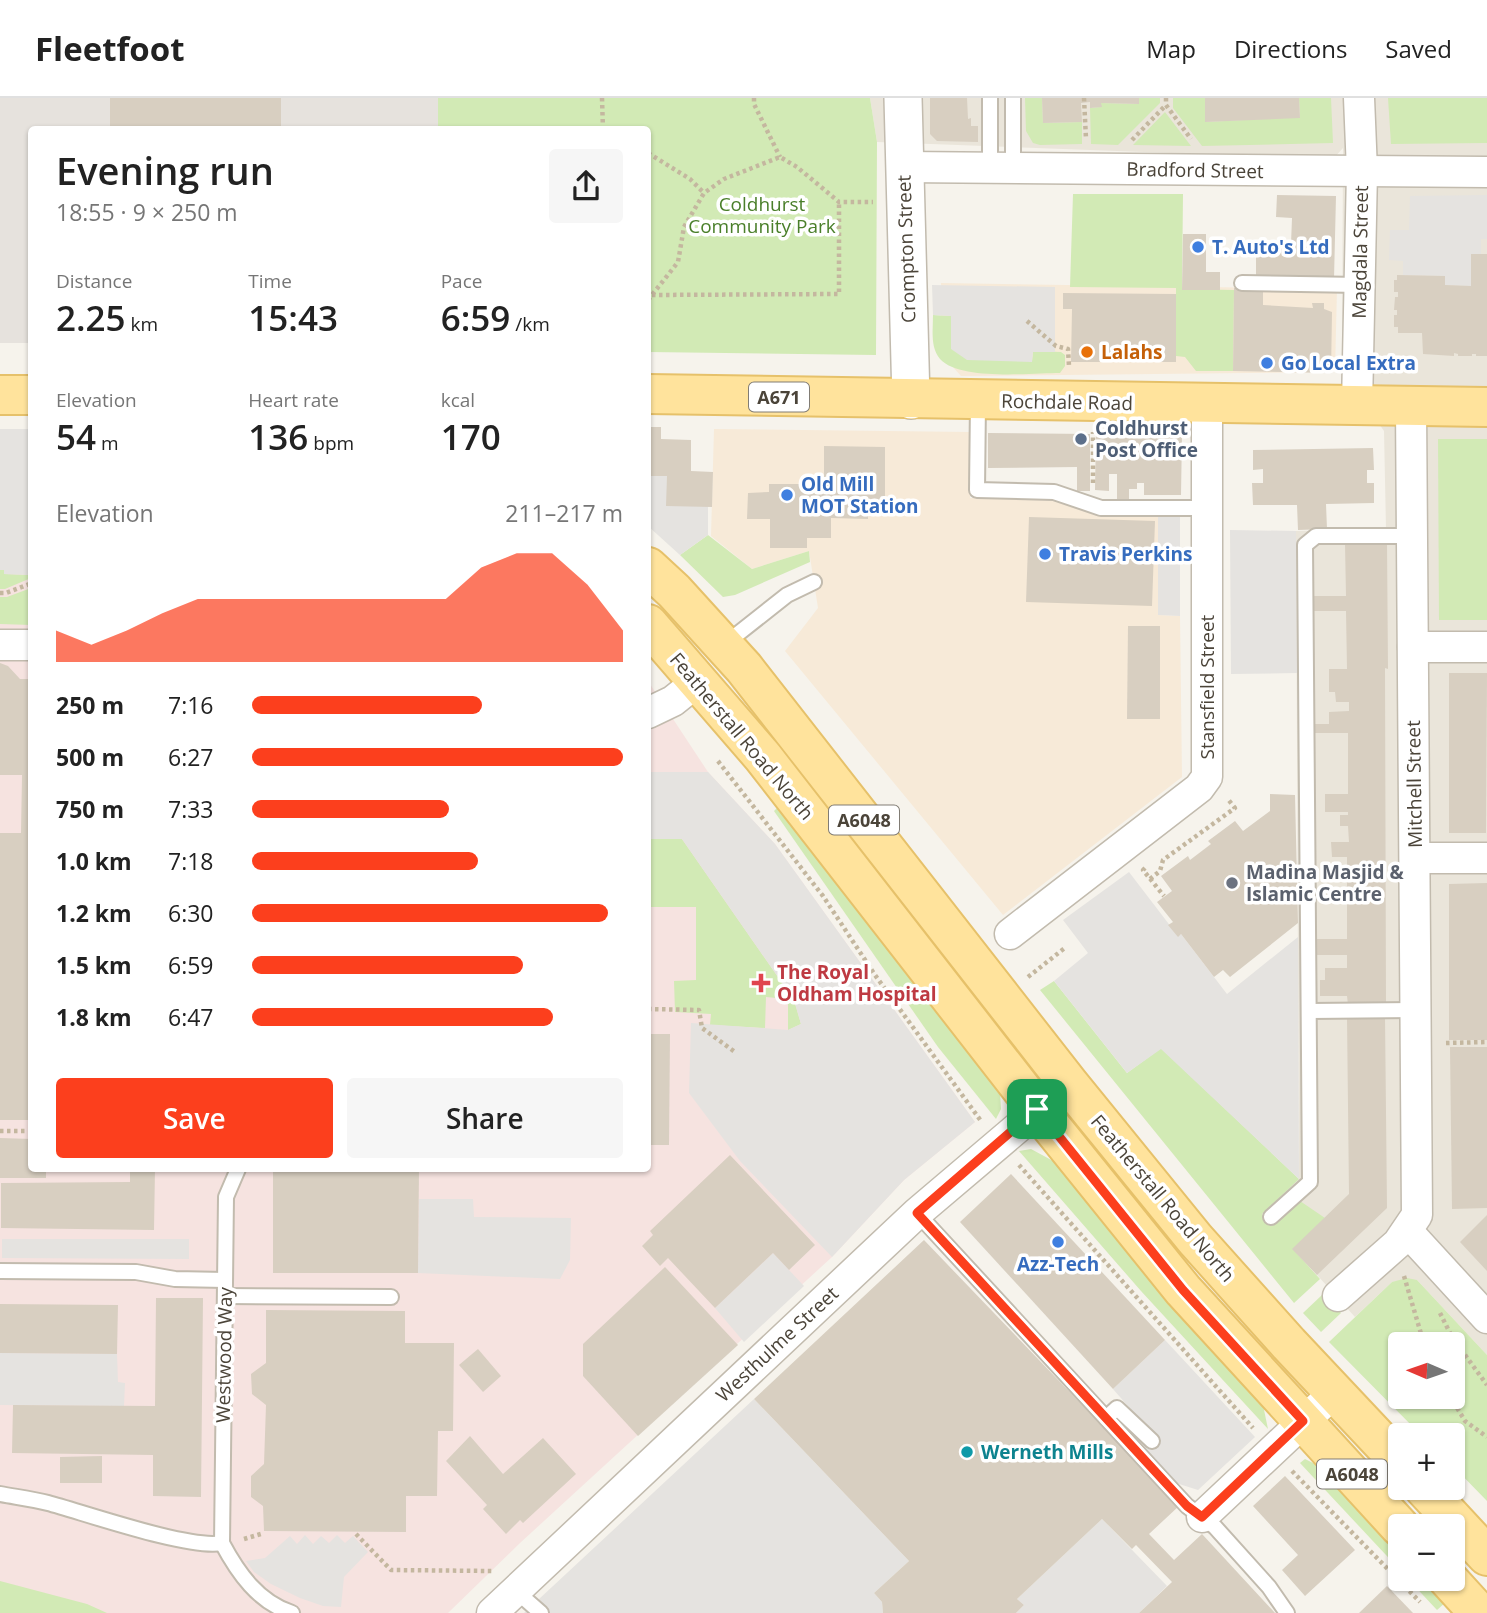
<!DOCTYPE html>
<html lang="en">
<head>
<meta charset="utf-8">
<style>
	:root { --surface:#fff; --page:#f6f6f6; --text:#222; --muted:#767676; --line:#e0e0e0; --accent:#fc3f1d }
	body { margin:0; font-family:"Open Sans",sans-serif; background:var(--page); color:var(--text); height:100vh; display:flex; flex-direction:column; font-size:26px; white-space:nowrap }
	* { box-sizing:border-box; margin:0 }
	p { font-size:23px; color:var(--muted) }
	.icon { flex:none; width:38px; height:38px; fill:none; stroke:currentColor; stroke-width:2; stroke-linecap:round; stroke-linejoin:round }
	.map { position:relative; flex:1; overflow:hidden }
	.sheet { position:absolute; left:28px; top:28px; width:623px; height:1046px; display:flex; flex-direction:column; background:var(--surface); border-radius:7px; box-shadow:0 2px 5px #0004 }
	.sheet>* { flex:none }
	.needle { width:46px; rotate:272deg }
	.buttons { position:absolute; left:1388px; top:1234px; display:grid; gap:14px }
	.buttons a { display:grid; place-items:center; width:77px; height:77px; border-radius:7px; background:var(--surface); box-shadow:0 2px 5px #0004; font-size:35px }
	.pin { position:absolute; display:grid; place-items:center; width:60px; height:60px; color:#fff; margin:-30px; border-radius:14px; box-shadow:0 4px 10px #0006 }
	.round { display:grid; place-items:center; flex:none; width:74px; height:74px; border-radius:7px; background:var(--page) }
	.summary { display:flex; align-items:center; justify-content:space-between; height:119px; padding:0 28px }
	h1 { font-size:38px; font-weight:600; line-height:52px }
	.metrics { display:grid; grid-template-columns:repeat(3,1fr); gap:10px; height:119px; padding:7px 28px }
	.metrics div { display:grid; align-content:center }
	.metrics b { font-size:35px; font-weight:600 }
	.metrics small { font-size:19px; font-weight:400 }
	.metrics p { font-size:19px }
	.chart { height:196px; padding:14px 28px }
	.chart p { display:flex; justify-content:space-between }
	.chart svg { width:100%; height:126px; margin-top:7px; fill:var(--accent); opacity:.7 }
	.button { display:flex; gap:14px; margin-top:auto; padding:14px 28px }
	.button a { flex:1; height:80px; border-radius:7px; background:var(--accent); color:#fff; font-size:28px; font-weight:600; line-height:80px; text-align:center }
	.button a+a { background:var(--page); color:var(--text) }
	ul { padding:0 28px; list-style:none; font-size:23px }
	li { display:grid; grid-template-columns:112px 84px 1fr; align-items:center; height:52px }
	li i { height:18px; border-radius:9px; background:var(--accent) }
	header { display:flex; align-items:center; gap:42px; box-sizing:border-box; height:98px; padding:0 35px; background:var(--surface); border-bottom:2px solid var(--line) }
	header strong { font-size:33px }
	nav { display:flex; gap:38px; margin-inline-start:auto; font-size:24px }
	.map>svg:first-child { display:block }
	.residential { fill:#eae5da }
	.commercial { fill:#f7ead8 }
	.industrial { fill:#e6e2dd }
	.medical { fill:#f6e3e0 }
	.green { fill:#d2eab5; fill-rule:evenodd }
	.parking { fill:#e5e3e0 }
	.building { fill:#d8cfc1 }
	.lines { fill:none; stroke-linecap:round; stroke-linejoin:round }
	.service-casing { stroke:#c2bbae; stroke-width:18 }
	.minor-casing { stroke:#c2bbae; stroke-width:33 }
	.tertiary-casing { stroke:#c2bbae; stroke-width:40 }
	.primary-casing { stroke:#e6c16a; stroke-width:42 }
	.path { stroke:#c4b79f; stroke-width:4.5; stroke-dasharray:3.5 3.5; stroke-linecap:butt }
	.service { stroke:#fff; stroke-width:14 }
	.minor { stroke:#fff; stroke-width:30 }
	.tertiary { stroke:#fff; stroke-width:37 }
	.primary { stroke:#ffe39c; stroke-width:38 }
	.route-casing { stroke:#fff; stroke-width:14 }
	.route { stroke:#fc3f1d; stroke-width:9 }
	.shop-dot { fill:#3f7fe0; stroke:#fff; stroke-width:2.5 }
	.food-dot { fill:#e8710a; stroke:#fff; stroke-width:2.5 }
	.service-dot { fill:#5c6f8a; stroke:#fff; stroke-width:2.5 }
	.worship-dot { fill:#6b7280; stroke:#fff; stroke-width:2.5 }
	.health-dot { fill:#e0444e; stroke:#fff; stroke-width:2.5 }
	.culture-dot { fill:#0f9aa8; stroke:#fff; stroke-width:2.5 }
	.labels { text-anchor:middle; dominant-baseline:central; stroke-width:7; stroke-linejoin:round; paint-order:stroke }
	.shield { fill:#fff; stroke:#817c74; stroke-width:2 }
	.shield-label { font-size:18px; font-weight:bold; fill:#4b4439 }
	.street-label { font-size:19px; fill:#4b4439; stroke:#fff }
	.park-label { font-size:19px; fill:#4a7f2a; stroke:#fff }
	.shop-label { font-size:19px; font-weight:bold; fill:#366cbe; stroke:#fff; text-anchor:start }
	.food-label { font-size:19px; font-weight:bold; fill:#c56008; stroke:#fff; text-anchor:start }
	.service-label { font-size:19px; font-weight:bold; fill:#4e5e75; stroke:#fff; text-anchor:start }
	.worship-label { font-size:19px; font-weight:bold; fill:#5b616d; stroke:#fff; text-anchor:start }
	.health-label { font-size:19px; font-weight:bold; fill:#be3a42; stroke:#fff; text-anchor:start }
	.culture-label { font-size:19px; font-weight:bold; fill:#0d838f; stroke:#fff; text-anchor:start }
</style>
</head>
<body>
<header>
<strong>Fleetfoot</strong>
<nav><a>Map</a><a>Directions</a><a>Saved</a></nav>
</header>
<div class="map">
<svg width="1487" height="1515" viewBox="0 0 1487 1515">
	<rect width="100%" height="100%" fill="#f6f3ec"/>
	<path class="residential" d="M870,0H1487V1257L1417,1182L1392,1184L1355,1219L1262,1116L1299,1080L1296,433L1386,431L1384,333L1342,272L1343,50L1333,61L877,44Z"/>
	<g class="commercial">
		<path d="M941,185L1337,191L1335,274L961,278L941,256Z"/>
		<path d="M714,331L970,334V400L1053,401L1158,417V517L1180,518L1182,679L1003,817L785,553L818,510L809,453L752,471L711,438Z"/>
	</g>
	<path class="industrial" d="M0,0H438V31L32,32L31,245H0Z"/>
	<path class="medical" d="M0,331H31L32,1071H648V583L708,674L775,746L975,1024L904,1082L832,1159L520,1445L448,1515H0Z"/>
	<g class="green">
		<path d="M438,0H870L877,44L876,257L648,254V32L438,31Z"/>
		<path d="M1025,0H1042L1043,25L1082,24V46L1040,47L1033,45L1026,33Z"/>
		<path d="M1139,0H1160V5L1118,47L1091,46L1090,10L1101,9V5L1139,6Z"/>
		<path d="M1173,0H1205L1206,24L1300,19L1299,0H1331L1333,45L1202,48L1173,10Z"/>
		<path d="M1388,0H1487V45L1391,46Z"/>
		<path d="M1165,14L1191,48L1133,47Z"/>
		<path d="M1073,96H1183L1182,191L1234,192L1233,273H1196L1185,259L1176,258V190L1070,189Z"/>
		<path d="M933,217L951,218L1032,263L1033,253L1061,254L1065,257V268L1060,275C1032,275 960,283 940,261C930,249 933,232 933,217Z"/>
		<path d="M1438,341H1487V522H1439Z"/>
		<path d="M708,437L752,471L809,453L810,464L735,497L723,499L680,457Z"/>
		<path d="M0,472H4V476L31,477V480L5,491H0Z"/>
		<path d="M31,490V527L0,526V499H7Z"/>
		<path d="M780,707L1000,994L1001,1011L996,1021L938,949L774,713Z"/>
		<path d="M648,741H682L794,902L801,926L788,932V901L766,899L765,930L710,927L711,916L675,914L674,883L696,882V809H648Z"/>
		<path d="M1054,883L1127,975L1161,950L1299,1081L1262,1116L1271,1128L1300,1103L1325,1120L1293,1151L1320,1181L1294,1205L1040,892Z"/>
		<path d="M1031,1051L1055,1064L1135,1163L1263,1307L1268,1331L1141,1193L1019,1053Z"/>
		<path d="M1407,1180L1417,1182L1487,1257V1403L1453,1368L1452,1337H1421L1329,1244L1392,1184ZM1400,1246H1452V1298H1400Z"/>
		<path d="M1322,1197L1341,1215L1321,1234L1303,1215Z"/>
		<path d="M1305,1361L1321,1369L1400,1453V1472L1300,1365Z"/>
		<path d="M1408,1481H1426L1447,1503L1437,1512Z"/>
		<path d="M0,1483L87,1506L107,1515H0Z"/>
	</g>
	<g class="parking">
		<path d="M1487,97V141H1481V156H1472L1471,188L1445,187V178L1403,177V163L1389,162L1390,132H1409L1410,98Z"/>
		<path d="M932,187L1055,189V254H1033L1032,264L967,262L951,251V218L933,217Z"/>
		<path d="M0,331H31V477L4,476V472H0Z"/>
		<path d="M648,378H667V408H708V437L680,457L648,428Z"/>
		<path d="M1158,417H1180V518L1158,517Z"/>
		<path d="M1230,432L1296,433L1297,575L1231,576Z"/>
		<path d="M648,674H708L775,746L975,1024L904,1082L832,1159L740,1063L689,995L691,925L788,932L801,926L794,902L682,741H648Z"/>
		<path d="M1129,774L1178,838L1181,836L1227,896L1298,839L1299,1081L1161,951L1127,975L1054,883L1088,855L1063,822Z"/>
		<path d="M419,1101H473L474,1119L571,1120L570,1162L560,1181L418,1175Z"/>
		<path d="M2,1141H189V1161L2,1160Z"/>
		<path d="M773,1155L804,1188L744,1244L715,1210Z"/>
		<path d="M1165,1242L1255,1339L1198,1392L1176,1385L1126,1334L1134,1315L1113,1291Z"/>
		<path d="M0,1255L117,1256L118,1284L125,1285L124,1308L0,1307Z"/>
		<path d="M754,1301L909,1463L874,1495L882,1504L883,1515H524Z"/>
		<path d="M1102,1421L1167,1488L1139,1515H1016L1024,1507L1017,1501Z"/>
		<path d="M305,1437L313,1446L321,1438L329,1445L337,1437L345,1445L353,1438L368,1454L344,1479L341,1509L323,1508L300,1500L271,1486L254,1474L246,1463L265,1460L290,1438L297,1446Z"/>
	</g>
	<g class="building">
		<rect x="110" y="0" width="171" height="32"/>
		<path d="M930,0H967L968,21L971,20V28H978V44L937,43L930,36Z"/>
		<path d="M1042,0H1139V6L1101,5L1102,9L1090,10V4L1081,5L1082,24L1043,25Z"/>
		<path d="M1205,0H1299L1300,20L1205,24Z"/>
		<path d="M1277,97L1336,98L1334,181L1256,177V146H1291L1292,120L1276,119Z"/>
		<path d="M1183,136H1206V174H1220V192H1182Z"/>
		<path d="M1471,156H1487V258H1476V256H1472V258H1458V256L1454,255V258L1423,256L1422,235H1398V229H1394V217H1397V212H1394L1395,199H1398V194H1394V182H1397V177L1445,178V187L1471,188Z"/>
		<path d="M1234,190L1263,191V207L1313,210L1312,205H1324V211L1332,214L1331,275L1233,273Z"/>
		<path d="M1063,195L1176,196V264H1071L1072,211H1063Z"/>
		<path d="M648,329H661V341L691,342V373L713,374L712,409L666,408L667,378H648Z"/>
		<path d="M988,335L1090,336V393H1077V369L988,370Z"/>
		<path d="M1096,336H1182L1181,397H1144V385H1137V391H1129V402L1117,403V376H1109V393L1095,392Z"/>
		<path d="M824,348L885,349V407H868V421L831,420V440H807V450H770V421H747L748,395L769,394V386H824Z"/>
		<path d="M1373,350L1374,372H1367V385H1374V405L1326,406L1327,431L1298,432L1297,407H1253L1252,385H1263V371L1253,372V352Z"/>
		<path d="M1029,419L1155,423L1152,508L1026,504Z"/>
		<path d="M1387,445L1388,571L1385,570L1386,907H1348L1347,898H1320V882H1325V870H1347V857H1316L1315,841H1347V759H1332L1331,744H1349L1348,728H1340V717H1348V714H1325V696H1348V635H1314V626H1329V614L1349,613V604H1336L1335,594H1329V571H1347L1346,513H1313L1312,498H1346L1345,446Z"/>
		<path d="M1128,528H1160V621H1127Z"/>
		<path d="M0,565L8,568L20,581H32V1022H0V735H21L22,677H0Z"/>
		<path d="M1449,575H1487L1486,735H1449Z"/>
		<path d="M1270,696L1295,697L1298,825L1230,879L1223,872L1214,879L1181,836L1178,839L1168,827L1173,824L1157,804L1172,793L1161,778L1188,758L1190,762L1211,746L1208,743L1235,723L1243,733L1270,713Z"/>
		<path d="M1487,785V942H1449V786Z"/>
		<path d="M648,809H651L650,878H648Z"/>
		<path d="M1385,919L1387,1110L1317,1177L1292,1151L1349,1096L1347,920Z"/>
		<path d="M648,936H670L669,1047H648Z"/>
		<path d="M1450,949H1487V1110L1452,1111Z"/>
		<path d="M0,1040L32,1041V1071H46V1080H0Z"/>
		<path d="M730,1057L815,1147L789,1172L773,1155L715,1210L668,1160L660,1168L642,1148L653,1137L650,1133Z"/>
		<path d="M130,1071H155L154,1132L1,1130V1085L130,1084Z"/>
		<path d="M273,1071H419L418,1175H273Z"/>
		<path d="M1011,1076L1165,1242L1113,1291L960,1124Z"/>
		<path d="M1487,1117V1173L1460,1144Z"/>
		<path d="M924,1142L1179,1408L1149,1436L1174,1462L1202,1436L1275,1515H1139L1172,1484L1136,1447L1132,1451L1102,1421L1017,1501L1024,1507L1016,1515H883L882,1504L874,1495L909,1463L754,1301Z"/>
		<path d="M665,1169L738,1247L638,1338L583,1278V1246Z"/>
		<path d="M156,1200H203L201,1399L153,1398V1357L12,1355L13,1307L155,1308Z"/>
		<path d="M0,1206L118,1207L117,1256L0,1255Z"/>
		<path d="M266,1212L405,1213V1245H454L453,1333H438L437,1398H406V1434L264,1433L263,1408L251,1399V1378L264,1366L266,1307L252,1296L251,1276L266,1265Z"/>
		<path d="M478,1251L501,1278L483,1294L459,1267Z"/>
		<path d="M470,1338L503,1376L543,1340L576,1376L523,1425L520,1422L506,1436L483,1411L487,1407L446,1363Z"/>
		<path d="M102,1358V1385H60V1359Z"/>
		<path d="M1285,1378L1355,1452L1305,1498L1282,1472L1298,1457L1253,1408Z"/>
		<path d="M1387,1488L1413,1515H1359Z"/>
	</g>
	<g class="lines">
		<defs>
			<g id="service">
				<path d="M990,0V69"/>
				<path d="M1013,0V69"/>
				<path d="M1242,185L1360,187"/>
				<path d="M978,304L977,392L1054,394L1101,410H1208"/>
				<path d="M725,546L787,497L814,484"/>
				<path d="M1310,913L1415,912"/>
				<path d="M238,1071L226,1099L222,1445C238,1475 258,1504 292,1515"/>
				<path d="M917,1115L1187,1408L1215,1429L1269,1489L1287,1515"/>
				<path d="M1271,1119L1310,1084L1305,447L1316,438H1413"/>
				<path d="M0,1173L136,1174L175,1181L225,1182"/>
				<path d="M225,1198L391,1199"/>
				<path d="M1106,1320L1117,1310L1152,1343"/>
				<path d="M0,1396C16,1399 33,1401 48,1405C85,1415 191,1452 222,1445"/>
				<path d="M516,1493L541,1515"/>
			</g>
			<g id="minor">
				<path d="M904,69L1487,74"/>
				<path d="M1357,308L1362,73L1359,0"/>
				<path d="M0,547H32"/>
				<path d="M1413,549H1487"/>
				<path d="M648,615L673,603L698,583"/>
				<path d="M1415,760H1487"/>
				<path d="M1010,836L1199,690L1207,679V306"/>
				<path d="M1408,1134L1487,1220"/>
				<path d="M1338,1198L1398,1145L1417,1117L1411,309"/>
				<path d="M1202,1419L1336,1293"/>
				<path d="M492,1515L917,1115L1069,986"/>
			</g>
			<path id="tertiary" d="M903,0L911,302"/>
			<g id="primary">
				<path d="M648,296L1487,309"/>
				<path d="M0,297H32"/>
				<path d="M648,469L674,493L744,570L1069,986L1195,1141L1289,1246L1400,1364"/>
				<path d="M648,526L763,659L1037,1011L1183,1192L1400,1429"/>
				<path d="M1424,1390L1487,1458"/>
				<path d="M1447,1480L1479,1515"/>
			</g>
		</defs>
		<use href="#service" class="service-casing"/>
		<use href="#minor" class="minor-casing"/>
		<use href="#tertiary" class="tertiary-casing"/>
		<use href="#primary" class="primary-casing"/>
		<g class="path">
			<path d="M602,0L603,32"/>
			<path d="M754,0V6L780,59"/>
			<path d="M1084,0L1086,41"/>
			<path d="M1166,0V7L1191,41"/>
			<path d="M1132,42L1166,7"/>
			<path d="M648,55L690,81L704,95"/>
			<path d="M652,197L839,196V104"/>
			<path d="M648,202L678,164L684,129L704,95L724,81L780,59L797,69L839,104H873"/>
			<path d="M1027,223L1056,248L1068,251L1069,268"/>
			<path d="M1093,385V334"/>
			<path d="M0,495H6L32,485"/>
			<path d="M718,663L823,798L875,877L981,1023"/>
			<path d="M1145,770L1143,772L1164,798"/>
			<path d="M1150,781L1160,773L1163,762L1235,710L1227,700"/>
			<path d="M1028,879L1066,849"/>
			<path d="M648,911L699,912L702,930L735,954"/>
			<path d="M1446,945L1487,944"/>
			<path d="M0,1033H32"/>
			<path d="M1019,1067L1253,1330"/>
			<path d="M1404,1178L1422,1239L1428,1246"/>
			<path d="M1440,1215L1452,1239L1487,1287"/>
			<path d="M1450,1298L1465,1323L1487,1339"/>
			<path d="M1292,1373L1420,1504"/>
			<path d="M356,1436L391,1472L492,1473"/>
			<path d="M244,1441L264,1435"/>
		</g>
		<use href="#service" class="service"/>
		<use href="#minor" class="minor"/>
		<use href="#tertiary" class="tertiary"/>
		<use href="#primary" class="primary"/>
	</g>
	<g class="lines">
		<defs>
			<path id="route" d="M1037,1011L1183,1192L1303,1323L1202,1419L1187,1408L917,1115Z"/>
		</defs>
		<use href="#route" class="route-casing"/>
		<use href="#route" class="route"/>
	</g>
	<g class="shop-dot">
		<circle cx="1198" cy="149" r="7"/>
		<circle cx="1267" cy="265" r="7"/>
		<circle cx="787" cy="397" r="7"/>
		<circle cx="1045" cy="456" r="7"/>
		<circle cx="1058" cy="1144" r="7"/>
	</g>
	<circle class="food-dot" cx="1087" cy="254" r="7"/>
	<circle class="service-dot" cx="1081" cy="341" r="7"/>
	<circle class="worship-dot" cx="1232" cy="785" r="7"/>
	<path class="health-dot" d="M757.5 874.5h7v7h7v7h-7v7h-7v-7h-7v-7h7z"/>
	<circle class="culture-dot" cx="967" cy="1354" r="7"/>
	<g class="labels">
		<g class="shield">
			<rect x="749" y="284.5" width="60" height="29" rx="5"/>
			<rect x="829" y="707.5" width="70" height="29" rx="5"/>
			<rect x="1317" y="1361.5" width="70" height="29" rx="5"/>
		</g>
		<g class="shield-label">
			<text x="779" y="299">A671</text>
			<text x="864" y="722">A6048</text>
			<text x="1352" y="1376">A6048</text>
		</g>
		<g class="street-label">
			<text transform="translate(1195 72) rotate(1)">Bradford Street</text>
			<text transform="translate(906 151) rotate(-92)">Crompton Street</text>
			<text transform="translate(1360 154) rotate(-89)">Magdala Street</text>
			<text transform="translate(1067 304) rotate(1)">Rochdale Road</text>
			<text transform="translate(1207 589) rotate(-90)">Stansfield Street</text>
			<text transform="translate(742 638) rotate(50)">Featherstall Road North</text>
			<text transform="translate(1414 686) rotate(-91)">Mitchell Street</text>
			<text transform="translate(1163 1100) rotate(50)">Featherstall Road North</text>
			<text transform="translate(777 1246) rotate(-43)">Westhulme Street</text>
			<text transform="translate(224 1257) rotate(-89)">Westwood Way</text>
		</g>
		<g class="park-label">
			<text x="762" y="106">Coldhurst<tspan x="762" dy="22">Community Park</tspan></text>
		</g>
		<g class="shop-label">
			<text x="1212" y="149">T. Auto's Ltd</text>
			<text x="1281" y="265">Go Local Extra</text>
			<text x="801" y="386">Old Mill<tspan x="801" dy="22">MOT Station</tspan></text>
			<text x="1059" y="456">Travis Perkins</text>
			<text x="1058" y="1166" text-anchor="middle">Azz-Tech</text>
		</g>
		<g class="food-label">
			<text x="1101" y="254">Lalahs</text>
		</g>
		<g class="service-label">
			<text x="1095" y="330">Coldhurst<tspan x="1095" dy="22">Post Office</tspan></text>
		</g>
		<g class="worship-label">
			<text x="1246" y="774">Madina Masjid &amp;<tspan x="1246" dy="22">Islamic Centre</tspan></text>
		</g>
		<g class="health-label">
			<text x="777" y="874">The Royal<tspan x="777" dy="22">Oldham Hospital</tspan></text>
		</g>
		<g class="culture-label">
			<text x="981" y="1354">Werneth Mills</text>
		</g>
	</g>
</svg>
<div class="buttons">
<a><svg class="needle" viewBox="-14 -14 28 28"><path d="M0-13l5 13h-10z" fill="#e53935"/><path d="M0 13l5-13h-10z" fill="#767676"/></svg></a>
<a>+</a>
<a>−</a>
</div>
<div class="pin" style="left:1037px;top:1011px;background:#1e9e55"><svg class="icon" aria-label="arrive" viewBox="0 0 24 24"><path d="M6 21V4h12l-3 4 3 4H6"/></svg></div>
<section class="sheet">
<div class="summary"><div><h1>Evening run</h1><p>18:55 · 9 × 250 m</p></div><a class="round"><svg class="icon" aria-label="share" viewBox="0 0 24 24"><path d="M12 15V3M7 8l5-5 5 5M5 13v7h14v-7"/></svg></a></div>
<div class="metrics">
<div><p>Distance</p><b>2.25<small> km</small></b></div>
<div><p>Time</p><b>15:43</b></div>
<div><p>Pace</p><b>6:59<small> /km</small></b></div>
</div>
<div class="metrics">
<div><p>Elevation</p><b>54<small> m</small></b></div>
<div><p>Heart rate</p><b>136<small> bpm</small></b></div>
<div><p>kcal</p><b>170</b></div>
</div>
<div class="chart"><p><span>Elevation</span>211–217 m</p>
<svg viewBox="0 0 160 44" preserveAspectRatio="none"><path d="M0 44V33L10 38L20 33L30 27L40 22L50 22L60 22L70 22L80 22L90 22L100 22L110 22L120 11L130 6L140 6L150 17L160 33V44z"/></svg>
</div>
<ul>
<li><b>250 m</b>7:16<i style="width:62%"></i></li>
<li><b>500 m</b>6:27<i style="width:100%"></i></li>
<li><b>750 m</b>7:33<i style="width:53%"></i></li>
<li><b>1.0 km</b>7:18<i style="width:61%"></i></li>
<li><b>1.2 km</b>6:30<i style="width:96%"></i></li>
<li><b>1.5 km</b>6:59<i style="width:73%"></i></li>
<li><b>1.8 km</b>6:47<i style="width:81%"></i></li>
</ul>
<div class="button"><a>Save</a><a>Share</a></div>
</section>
</div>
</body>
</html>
